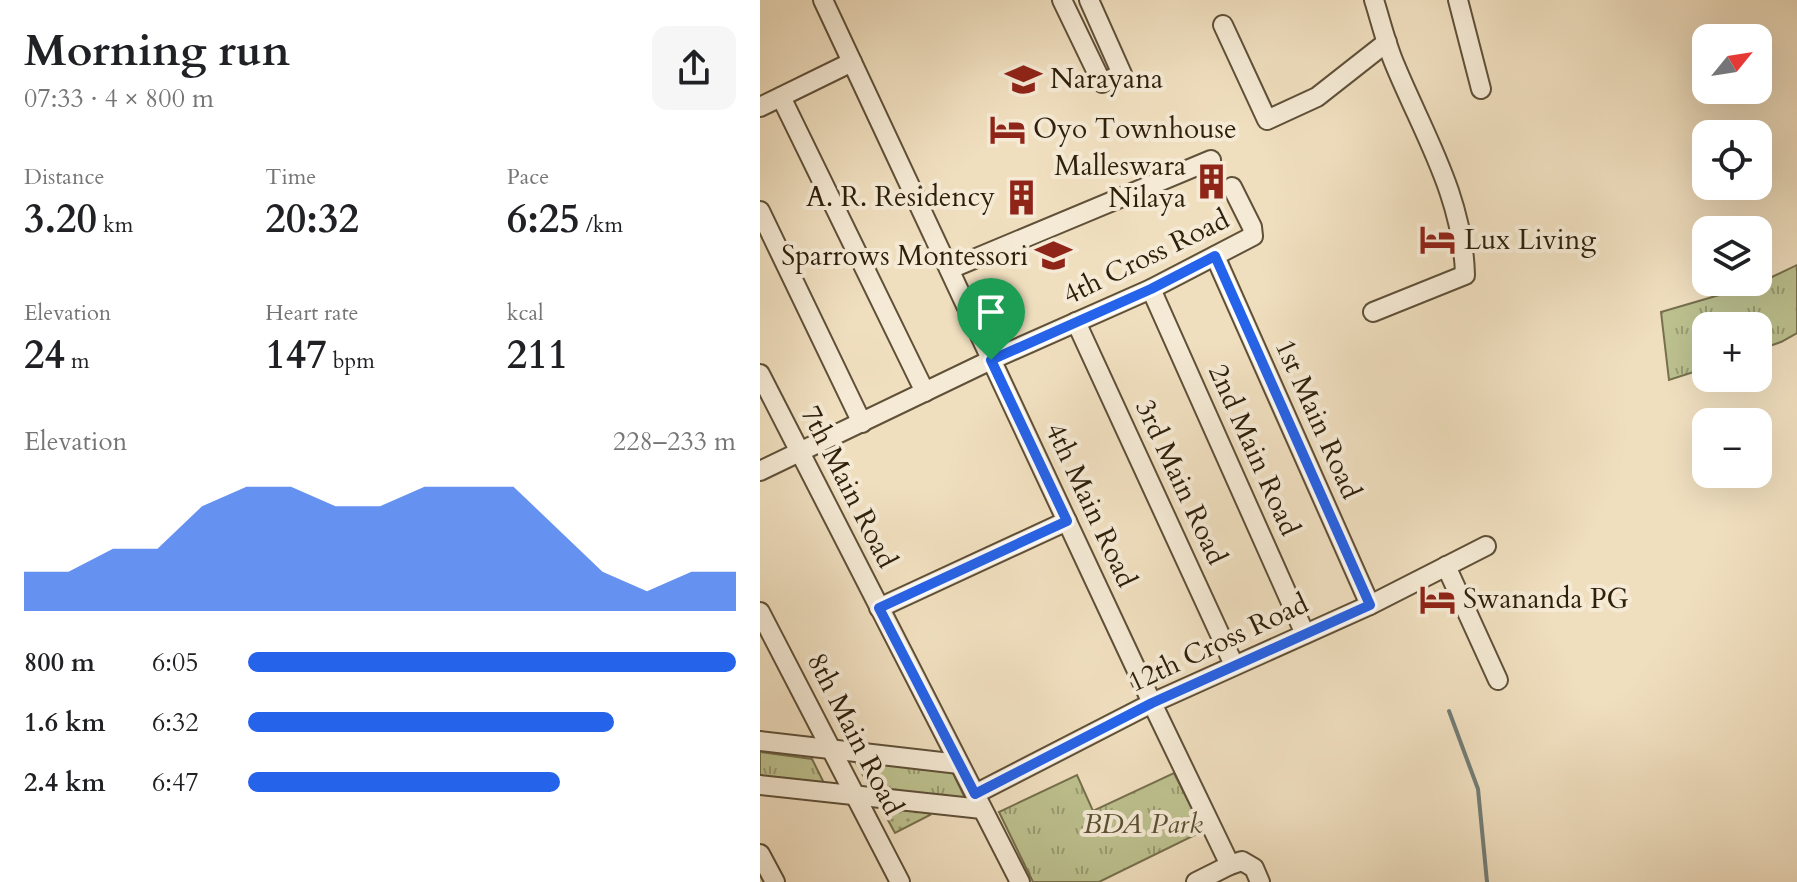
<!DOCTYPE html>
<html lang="en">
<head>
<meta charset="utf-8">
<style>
	:root { --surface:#fff; --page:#f6f6f6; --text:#202124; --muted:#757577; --accent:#2563eb }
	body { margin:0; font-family:Cardo,serif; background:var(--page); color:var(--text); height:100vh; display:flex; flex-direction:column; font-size:30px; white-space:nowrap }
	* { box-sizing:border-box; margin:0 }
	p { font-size:26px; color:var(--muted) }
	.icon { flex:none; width:44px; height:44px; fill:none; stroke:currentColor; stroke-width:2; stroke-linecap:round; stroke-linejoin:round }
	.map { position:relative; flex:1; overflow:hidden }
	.side { display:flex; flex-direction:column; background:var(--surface); width:760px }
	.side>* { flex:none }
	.needle { width:52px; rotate:60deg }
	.buttons { position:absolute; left:932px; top:24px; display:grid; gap:16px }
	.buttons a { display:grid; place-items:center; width:80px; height:80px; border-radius:16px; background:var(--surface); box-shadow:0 8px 32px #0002; font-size:40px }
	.pin { position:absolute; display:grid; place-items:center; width:68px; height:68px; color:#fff; margin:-82px -34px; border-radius:50% 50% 50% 0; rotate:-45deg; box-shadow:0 0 8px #0007 }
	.pin .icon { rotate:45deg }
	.round { display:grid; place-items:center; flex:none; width:84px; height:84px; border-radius:16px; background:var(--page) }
	.headline { display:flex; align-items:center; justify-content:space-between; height:136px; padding:0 24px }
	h1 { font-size:44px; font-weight:700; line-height:60px }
	.figures { display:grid; grid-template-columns:repeat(3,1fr); gap:12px; height:136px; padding:8px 24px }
	.figures div { display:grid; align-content:center }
	.figures b { font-size:40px; font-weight:700 }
	.figures small { font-size:22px; font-weight:400 }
	.figures p { font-size:22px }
	.chart { height:224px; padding:16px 24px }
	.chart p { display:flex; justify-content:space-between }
	.chart svg { width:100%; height:144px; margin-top:8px; fill:var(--accent); opacity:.7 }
	ul { padding:0 24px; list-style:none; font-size:26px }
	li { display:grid; grid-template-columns:128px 96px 1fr; align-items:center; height:60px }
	li i { height:20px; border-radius:10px; background:var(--accent) }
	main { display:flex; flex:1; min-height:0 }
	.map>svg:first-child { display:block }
	.grass { fill:url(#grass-dots); stroke:#76704d; stroke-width:2 }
	.park { fill:url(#park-tufts); stroke:#76704d; stroke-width:2 }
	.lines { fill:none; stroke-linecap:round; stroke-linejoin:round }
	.stream { stroke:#727c75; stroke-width:4 }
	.minor-casing { stroke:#5f5038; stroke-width:22 }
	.minor { stroke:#f5ead5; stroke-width:18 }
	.route-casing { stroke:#fff; stroke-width:16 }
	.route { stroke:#2563eb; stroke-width:10 }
	.labels { text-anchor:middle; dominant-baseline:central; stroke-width:8; stroke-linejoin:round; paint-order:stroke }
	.poi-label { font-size:28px; fill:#2f200b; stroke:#f5ead5; text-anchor:start }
	.street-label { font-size:28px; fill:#2f200b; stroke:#f5ead5 }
	.park-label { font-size:28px; font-style:italic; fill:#5a5033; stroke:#f5ead5 }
</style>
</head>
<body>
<main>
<section class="side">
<div class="headline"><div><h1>Morning run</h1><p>07:33 · 4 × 800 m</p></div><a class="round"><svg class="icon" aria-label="share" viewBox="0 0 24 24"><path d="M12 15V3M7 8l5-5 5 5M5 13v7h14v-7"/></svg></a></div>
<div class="figures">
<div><p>Distance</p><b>3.20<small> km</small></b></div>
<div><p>Time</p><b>20:32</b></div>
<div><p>Pace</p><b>6:25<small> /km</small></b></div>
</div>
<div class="figures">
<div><p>Elevation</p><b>24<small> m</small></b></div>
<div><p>Heart rate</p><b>147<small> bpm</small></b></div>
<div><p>kcal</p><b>211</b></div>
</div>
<div class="chart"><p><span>Elevation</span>228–233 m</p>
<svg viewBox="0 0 160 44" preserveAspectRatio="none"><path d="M0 44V32L10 32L20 25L30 25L40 12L50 6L60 6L70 12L80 12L90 6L100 6L110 6L120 19L130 32L140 38L150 32L160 32V44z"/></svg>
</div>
<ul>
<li><b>800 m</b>6:05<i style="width:100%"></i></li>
<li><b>1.6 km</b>6:32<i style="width:75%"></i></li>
<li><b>2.4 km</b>6:47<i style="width:64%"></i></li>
</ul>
</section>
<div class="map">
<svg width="1037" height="882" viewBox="0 0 1037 882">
	<defs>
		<pattern id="grass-dots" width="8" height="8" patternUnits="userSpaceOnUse" patternTransform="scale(2)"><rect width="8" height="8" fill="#bdc18f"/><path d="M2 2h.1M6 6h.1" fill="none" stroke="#9a9c73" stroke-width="1.8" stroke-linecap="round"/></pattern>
		<pattern id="park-tufts" width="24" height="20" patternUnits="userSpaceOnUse" patternTransform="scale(2)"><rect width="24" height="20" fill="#bdc18f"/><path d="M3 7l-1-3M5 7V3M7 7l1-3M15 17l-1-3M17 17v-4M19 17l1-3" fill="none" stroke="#9a9c73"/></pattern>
	</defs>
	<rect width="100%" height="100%" fill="#f0dfbf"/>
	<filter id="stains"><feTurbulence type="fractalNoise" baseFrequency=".0025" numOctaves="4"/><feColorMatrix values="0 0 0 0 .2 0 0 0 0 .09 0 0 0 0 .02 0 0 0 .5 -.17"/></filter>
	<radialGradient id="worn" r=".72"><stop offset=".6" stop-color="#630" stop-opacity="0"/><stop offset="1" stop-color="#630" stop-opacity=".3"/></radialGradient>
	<path class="grass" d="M122,809L167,812L170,815L135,833Z"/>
	<g class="park">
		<path d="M1037,265V333L1021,342L998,350V326H946V368L909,380L901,312L997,284Z"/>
		<path d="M0,752L52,759L66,787L0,779Z"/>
		<path d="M95,761L192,771L206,800L110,788Z"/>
		<path d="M414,773L443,831L339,882H273L239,812L317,775L333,811Z"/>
	</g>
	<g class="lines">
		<path class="stream" d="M689,711L718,789L727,882"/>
		<defs>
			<g id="minor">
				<path d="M63,0L392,703L470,865"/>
				<path d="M302,0L342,83L362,74L329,0"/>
				<path d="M698,0L721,89"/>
				<path d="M463,25L507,120L557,97L627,42"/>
				<path d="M21,97L165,392"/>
				<path d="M0,107L92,62"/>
				<path d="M0,211L102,423"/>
				<path d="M455,256L610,605"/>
				<path d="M190,269L451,160"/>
				<path d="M391,289L545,634"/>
				<path d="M613,312L705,275C703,197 664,135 635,65C626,44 621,22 614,0"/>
				<path d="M316,322L474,665"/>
				<path d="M0,374L260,882"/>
				<path d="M0,471L231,360L391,289L493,236L492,227L472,187"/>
				<path d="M686,566L738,680"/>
				<path d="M119,608L307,521"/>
				<path d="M0,612L140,882"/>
				<path d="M0,741L199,764"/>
				<path d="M0,785L222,809"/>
				<path d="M215,794L392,703L610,605L726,546"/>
				<path d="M0,854L15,882"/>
				<path d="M436,882L470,865L482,861L494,868L500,882"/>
			</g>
		</defs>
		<use href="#minor" class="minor-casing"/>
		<use href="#minor" class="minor"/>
	</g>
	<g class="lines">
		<defs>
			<path id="route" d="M455,256L610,605L392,703L215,794L119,608L307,521L231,360L391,289Z"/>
		</defs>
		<use href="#route" class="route-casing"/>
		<use href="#route" class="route"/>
	</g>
	<defs>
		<symbol id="school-bare" viewBox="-9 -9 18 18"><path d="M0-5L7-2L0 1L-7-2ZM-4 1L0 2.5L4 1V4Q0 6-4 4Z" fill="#8f2418" stroke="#f5ead5" stroke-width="2.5" paint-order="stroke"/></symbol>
		<symbol id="hotel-bare" viewBox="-9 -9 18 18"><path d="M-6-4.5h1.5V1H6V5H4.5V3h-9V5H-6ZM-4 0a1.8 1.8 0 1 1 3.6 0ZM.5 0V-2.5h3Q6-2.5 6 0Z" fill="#8f2418" stroke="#f5ead5" stroke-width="2.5" paint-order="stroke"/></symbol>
		<symbol id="building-bare" viewBox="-9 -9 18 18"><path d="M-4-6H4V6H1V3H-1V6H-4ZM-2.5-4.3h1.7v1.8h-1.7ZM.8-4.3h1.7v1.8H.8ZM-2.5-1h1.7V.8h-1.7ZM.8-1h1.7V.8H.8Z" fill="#8f2418" stroke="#f5ead5" stroke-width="2.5" paint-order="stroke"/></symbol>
	</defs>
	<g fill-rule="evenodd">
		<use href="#school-bare" x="238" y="54" width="51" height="51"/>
		<use href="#hotel-bare" x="222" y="104" width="51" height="51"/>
		<use href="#building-bare" x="426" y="156" width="51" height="51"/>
		<use href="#building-bare" x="236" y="172" width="51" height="51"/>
		<use href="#hotel-bare" x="652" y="214" width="51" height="51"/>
		<use href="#school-bare" x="268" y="230" width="51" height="51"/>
		<use href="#hotel-bare" x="652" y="574" width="51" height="51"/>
	</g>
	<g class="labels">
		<g class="poi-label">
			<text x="290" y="79">Narayana</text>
			<text x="273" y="129">Oyo Townhouse</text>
			<text x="426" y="166" text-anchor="end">Malleswara<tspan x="426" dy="32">Nilaya</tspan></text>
			<text x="235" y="197" text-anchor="end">A. R. Residency</text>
			<text x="704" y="240">Lux Living</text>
			<text x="268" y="256" text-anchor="end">Sparrows Montessori</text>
			<text x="703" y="599">Swananda PG</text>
		</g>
		<g class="street-label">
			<text transform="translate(386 257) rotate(-26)">4th Cross Road</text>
			<text transform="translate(558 419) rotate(66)">1st Main Road</text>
			<text transform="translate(494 450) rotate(66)">2nd Main Road</text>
			<text transform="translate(421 482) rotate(65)">3rd Main Road</text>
			<text transform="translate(89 487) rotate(63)">7th Main Road</text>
			<text transform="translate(331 505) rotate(65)">4th Main Road</text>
			<text transform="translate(458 643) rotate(-25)">12th Cross Road</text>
			<text transform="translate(95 734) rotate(63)">8th Main Road</text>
		</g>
		<g class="park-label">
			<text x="383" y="824">BDA Park</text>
		</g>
	</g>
	<rect width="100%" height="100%" filter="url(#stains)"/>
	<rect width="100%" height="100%" fill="url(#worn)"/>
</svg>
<div class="buttons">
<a><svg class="needle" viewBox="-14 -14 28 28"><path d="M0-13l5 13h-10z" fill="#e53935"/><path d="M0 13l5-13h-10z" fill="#757577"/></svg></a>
<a><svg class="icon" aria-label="locate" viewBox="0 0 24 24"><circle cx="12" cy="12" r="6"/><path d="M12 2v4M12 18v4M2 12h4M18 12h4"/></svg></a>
<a><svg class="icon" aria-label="layers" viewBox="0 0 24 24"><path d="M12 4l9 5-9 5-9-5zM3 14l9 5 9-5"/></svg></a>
<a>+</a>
<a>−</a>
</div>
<div class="pin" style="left:231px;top:360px;background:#1e9e55"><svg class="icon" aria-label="arrive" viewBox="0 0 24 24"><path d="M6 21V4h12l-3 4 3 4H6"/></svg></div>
</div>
</main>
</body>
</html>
